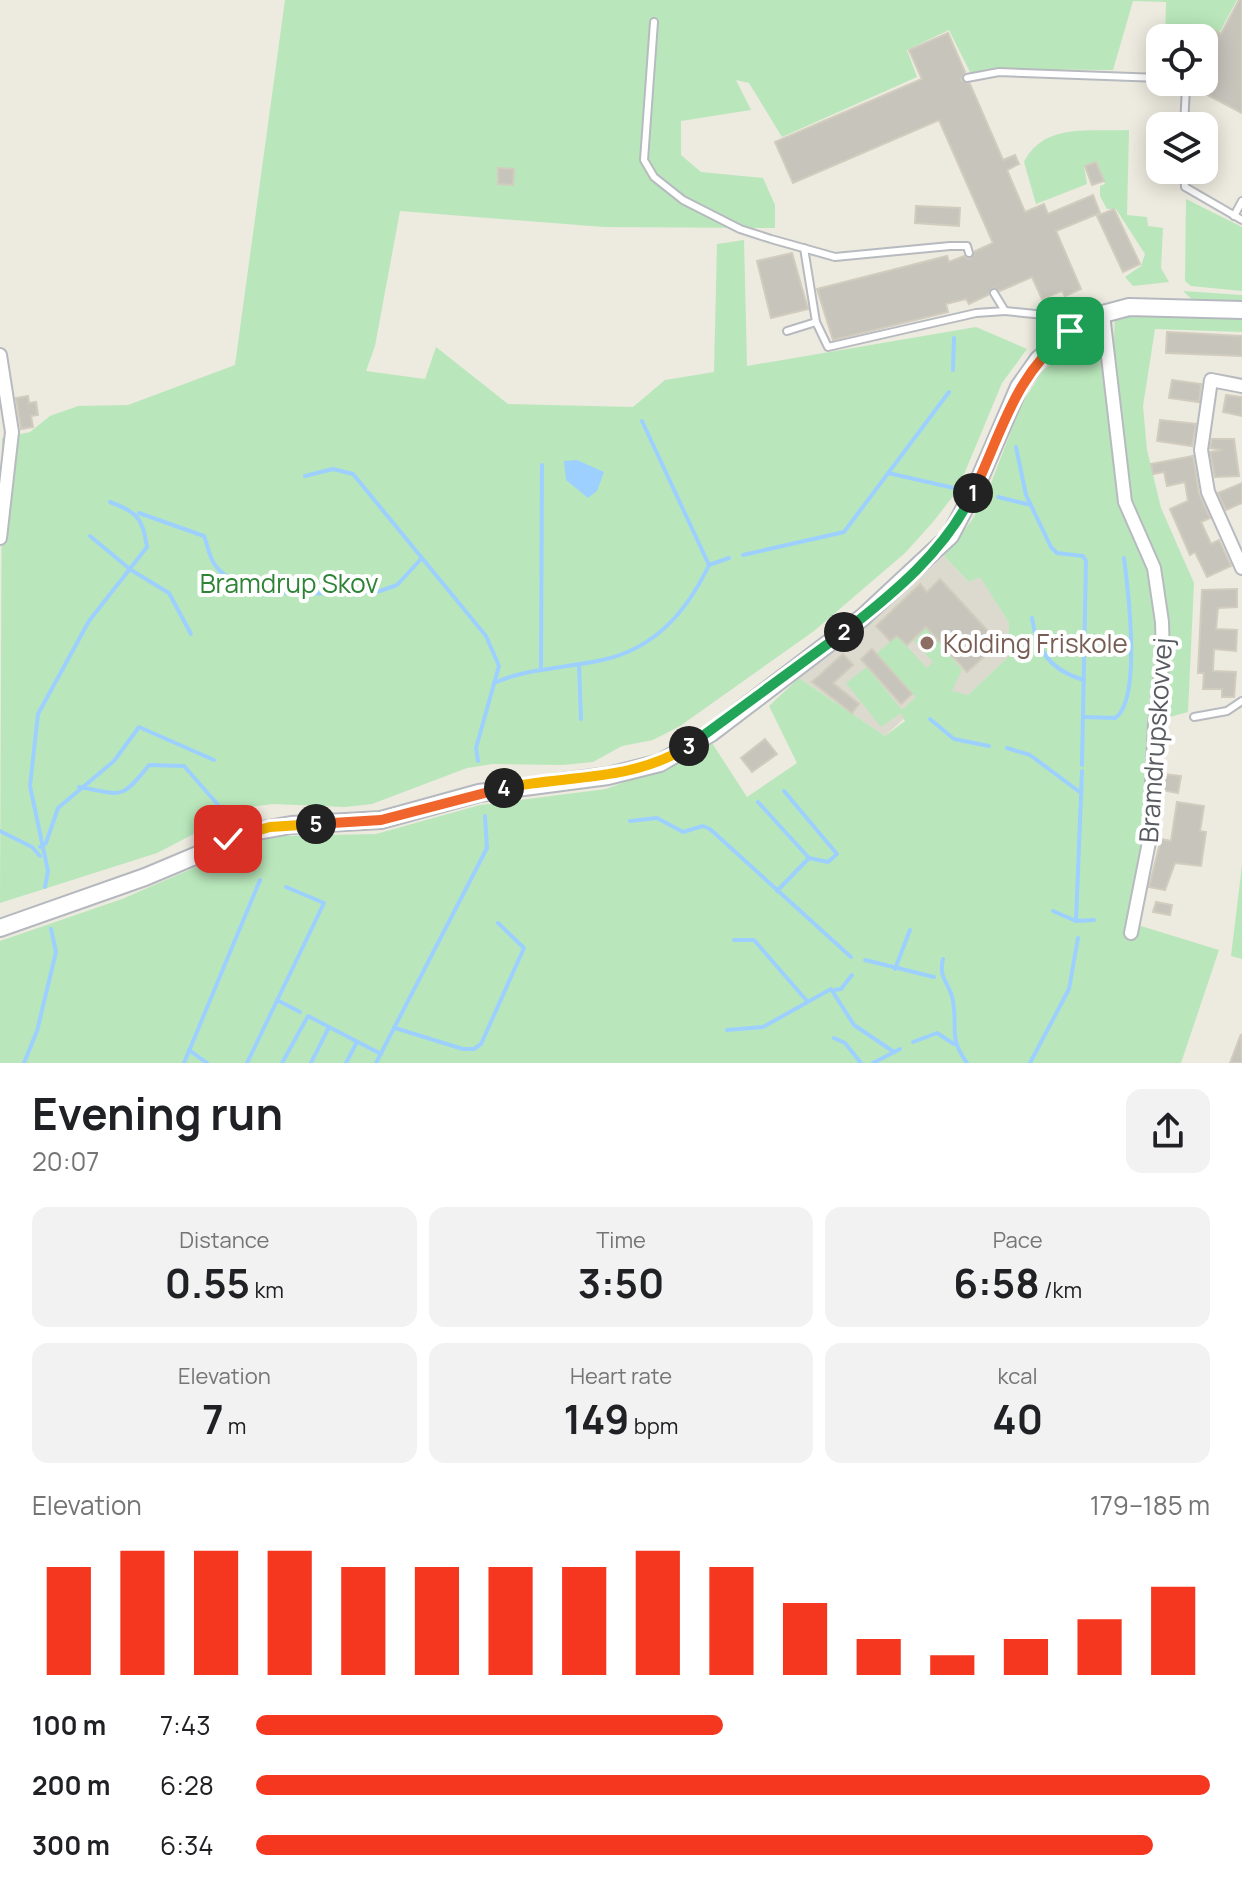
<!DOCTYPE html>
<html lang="en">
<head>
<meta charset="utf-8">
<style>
	:root { --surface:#fff; --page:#f2f2f2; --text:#202124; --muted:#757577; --accent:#f4371e }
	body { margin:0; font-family:Manrope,sans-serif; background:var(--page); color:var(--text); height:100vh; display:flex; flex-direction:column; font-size:30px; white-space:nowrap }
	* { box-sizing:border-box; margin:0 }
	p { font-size:26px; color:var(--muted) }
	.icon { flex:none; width:44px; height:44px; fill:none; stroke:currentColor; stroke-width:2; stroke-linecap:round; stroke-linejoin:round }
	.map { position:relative; height:1063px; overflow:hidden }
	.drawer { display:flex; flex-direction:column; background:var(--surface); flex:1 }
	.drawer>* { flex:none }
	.fabs { position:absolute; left:1146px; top:24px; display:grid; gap:16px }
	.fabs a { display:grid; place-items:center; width:72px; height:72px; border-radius:16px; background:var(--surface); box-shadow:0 4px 20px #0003; font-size:40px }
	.pin { position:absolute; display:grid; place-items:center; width:68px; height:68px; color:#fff; margin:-34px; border-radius:16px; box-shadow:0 4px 12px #0006 }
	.km { position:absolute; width:40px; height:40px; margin:-20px; border-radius:50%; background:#222; color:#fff; font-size:22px; line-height:40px; text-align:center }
	.round { display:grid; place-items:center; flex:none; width:84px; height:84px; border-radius:16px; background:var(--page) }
	.headline { display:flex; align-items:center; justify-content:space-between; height:136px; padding:0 32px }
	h1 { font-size:44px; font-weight:700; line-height:60px }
	.figures { display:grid; grid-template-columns:repeat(3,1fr); gap:12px; height:136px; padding:8px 32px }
	.figures div { display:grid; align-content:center; border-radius:16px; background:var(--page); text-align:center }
	.figures b { font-size:40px; font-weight:700 }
	.figures small { font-size:22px; font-weight:400 }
	.figures p { font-size:22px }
	.chart { height:224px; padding:16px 32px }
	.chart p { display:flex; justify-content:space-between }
	.chart svg { width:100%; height:144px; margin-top:8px; stroke:var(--accent); stroke-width:6 }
	ul { padding:0 32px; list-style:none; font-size:26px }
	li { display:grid; grid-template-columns:128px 96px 1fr; align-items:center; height:60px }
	li i { height:20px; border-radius:10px; background:var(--accent) }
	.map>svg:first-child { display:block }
	.education { fill:#dcd9ce }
	.green { fill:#b9e7bb }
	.water { fill:#9dd0ff }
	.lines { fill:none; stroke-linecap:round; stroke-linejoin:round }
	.stream { stroke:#9dd0ff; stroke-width:4 }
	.building { fill:#c7c4bc; stroke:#d1ccbd; stroke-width:2 }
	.lane-casing { stroke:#b7babf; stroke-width:10 }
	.street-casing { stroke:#b7babf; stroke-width:16 }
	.secondary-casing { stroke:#b5b9bf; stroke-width:20 }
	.lane { stroke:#fff; stroke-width:6 }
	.street { stroke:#fff; stroke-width:12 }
	.secondary { stroke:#fff; stroke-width:16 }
	.split-1-casing { stroke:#fff; stroke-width:16 }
	.split-2-casing { stroke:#fff; stroke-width:16 }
	.split-3-casing { stroke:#fff; stroke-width:16 }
	.split-4-casing { stroke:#fff; stroke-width:16 }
	.split-5-casing { stroke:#fff; stroke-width:16 }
	.split-6-casing { stroke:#fff; stroke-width:16 }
	.split-1 { stroke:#f0652b; stroke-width:10 }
	.split-2 { stroke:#22a559; stroke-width:10 }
	.split-3 { stroke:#22a559; stroke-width:10 }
	.split-4 { stroke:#f5b400; stroke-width:10 }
	.split-5 { stroke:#f0652b; stroke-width:10 }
	.split-6 { stroke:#f5b400; stroke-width:10 }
	.education-dot { fill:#8d6e63; stroke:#fff; stroke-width:3 }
	.labels { text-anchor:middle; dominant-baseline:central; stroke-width:8; stroke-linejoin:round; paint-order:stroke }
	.park-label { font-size:26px; fill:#2e8335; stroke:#fff }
	.education-label { font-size:26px; fill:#785e54; stroke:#fff; text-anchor:start }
	.street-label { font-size:26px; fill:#585c61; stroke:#fff }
</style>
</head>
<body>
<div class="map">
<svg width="1242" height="1063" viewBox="0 0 1242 1063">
	<rect width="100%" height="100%" fill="#edeadf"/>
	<path class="education" d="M944,556L969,582L980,576L1009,623L1008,657L968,695L937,688L885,736L799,678L886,609Z"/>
	<g class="green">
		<path d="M285,0H1237L1204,61V38H1165L1166,2L1133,1L1113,70L989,69L971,74L949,30L907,50L917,77L782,137L749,83L736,80L751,110L681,121V155L701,172L763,178L775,205V228L604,227L400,211L375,346L366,371L425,379L436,347L508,404L633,407L665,380L714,372L717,244L744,240L747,366L976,327L1027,349L1002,383L957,491L933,522L905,553L814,631L680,726L653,740L622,746L593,762L563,765L493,764L467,768L372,804L345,807L273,804L244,808L157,853L0,903L2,438L30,432L50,416L78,406L128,405L235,365Z"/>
		<path d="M1129,130L1127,215L1147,217L1148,226L1163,228L1161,268L1169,282L1133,286L1125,277L1141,266L1145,254L1116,209H1107L1100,196V186L1105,184L1097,161L1084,166L1087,184L1036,204L1024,162C1044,122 1090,132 1129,130Z"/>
		<path d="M1186,199L1242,227V291L1191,286L1185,281Z"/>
		<path d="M1183,291L1242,295V303L1194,301Z"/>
		<path d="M1124,315L1242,317V332L1155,329L1143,406L1147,450L1161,508L1194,583L1188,712L1162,719C1166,679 1170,638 1165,598C1162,562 1140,534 1131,500C1117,454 1112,368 1115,319Z"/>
		<path d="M1081,334L1095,335L1103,346L1115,479L1152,581L1156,659L1144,847L1128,922L1219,950L1181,1063H0V941L122,899L251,843L283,836L376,834L480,805L606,789L664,767L712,743L747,797L797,763L769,706L799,678L885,736L905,721L901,713L881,727L846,683L867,667L902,710L916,697L876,654L897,636L927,668L933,662L914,641L926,627L962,670L952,691L968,695L1008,657L1009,623L980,577L969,582L944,556L972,520L991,483L1022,403L1042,372Z"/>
		<path d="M1242,865V959L1231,956Z"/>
	</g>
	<path class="water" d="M577,460L604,472L597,491L588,498L566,480L564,461Z"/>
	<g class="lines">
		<g class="stream">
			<path d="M953,370L954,338"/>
			<path d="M1016,447L1026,495L1051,547L1057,553L1083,556L1086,561L1082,765"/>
			<path d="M888,473L954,488"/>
			<path d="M305,476L333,469L353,474L486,636L499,666L476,748L478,761"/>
			<path d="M998,497L1031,505"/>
			<path d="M139,513L204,536C208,546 209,557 215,565C245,606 335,591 380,591L397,585L422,558"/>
			<path d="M90,536L131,570L169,593L191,634"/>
			<path d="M743,555L844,532L949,392"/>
			<path d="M709,565L729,558"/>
			<path d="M1032,618C1037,651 1050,670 1084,680"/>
			<path d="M579,665L581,719"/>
			<path d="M541,670L542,465"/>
			<path d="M494,683C528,668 566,668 602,660C655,649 687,611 709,565L642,421"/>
			<path d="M1084,717L1115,718C1142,700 1128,589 1124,558"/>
			<path d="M930,719L954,739L989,746"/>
			<path d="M1007,748L1030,755L1081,793"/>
			<path d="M79,787C121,794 120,802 149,765L184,766L226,814"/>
			<path d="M758,802L809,858"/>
			<path d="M630,821L657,818L683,832L703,826L710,829L851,957"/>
			<path d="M0,831L32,847L40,856"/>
			<path d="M40,847L46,843L58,808L114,761L139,727L214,760"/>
			<path d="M45,887L48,871L30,786L38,714L89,621L147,547C143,518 137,512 110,502"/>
			<path d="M777,891L809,858L828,862L837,854L784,791"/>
			<path d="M1053,911L1076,921L1094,920"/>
			<path d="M1076,921L1082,771"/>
			<path d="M734,940H754L807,1001"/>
			<path d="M943,959C938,979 950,983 953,1001C958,1030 948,1037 967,1063"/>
			<path d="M865,960L934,977"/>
			<path d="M895,969L910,930"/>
			<path d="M835,990L841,989L852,975"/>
			<path d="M277,1000L300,1012"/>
			<path d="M395,1028L463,1049H474L481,1044L524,948L498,923"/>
			<path d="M727,1030L763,1027L831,989L854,1025L894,1052"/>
			<path d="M834,1038L845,1043L861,1063"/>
			<path d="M913,1042L937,1033L954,1044"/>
			<path d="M189,1050L207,1063"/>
			<path d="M24,1063L37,1031L56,952L51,929"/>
			<path d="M184,1063L260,880"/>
			<path d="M247,1063L324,903L286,887"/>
			<path d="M282,1063L308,1016L381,1054"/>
			<path d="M311,1063L329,1027"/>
			<path d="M346,1063L357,1042"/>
			<path d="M376,1063L487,848L485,816"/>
			<path d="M873,1063L900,1049"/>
			<path d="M1030,1063L1069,989L1078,938"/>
		</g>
	</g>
	<g class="building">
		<path d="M1239,0H1242V113L1192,87L1189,82H1204V38H1199L1204,25L1221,34Z"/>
		<path d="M948,33L965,72L961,80L970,84L1003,160L1015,155L1019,164L1007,170L1025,212L1044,204L1048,214L1093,195L1100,213L1056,231L1081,289L1065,296L1062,291L1042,299L1032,277L1000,291L992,288L988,295L969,304L966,299L946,304L948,312L833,340L817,289L947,256L949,262L964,256L970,259L975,251L993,243L939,120L793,183L775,142L922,79L909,50Z"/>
		<path d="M1096,162L1104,181L1092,185L1085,166Z"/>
		<path d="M498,168L514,169L513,185L498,184Z"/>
		<path d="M916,206L960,208L959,226L915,223Z"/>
		<path d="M1114,209L1140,264L1123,272L1097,216Z"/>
		<path d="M792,253L808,309L771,318L757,261Z"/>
		<path d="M1167,332L1242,336V356L1166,353Z"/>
		<path d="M1172,380L1201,384L1199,402L1169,398Z"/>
		<path d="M1226,395L1242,397V416L1223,412Z"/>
		<path d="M28,396L29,403L36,402L38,415L31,416L33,427L21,429L16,398Z"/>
		<path d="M1160,420L1196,424L1192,446L1157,441Z"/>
		<path d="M1212,439H1234L1239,476L1215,477L1210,452L1222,450L1210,448Z"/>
		<path d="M1193,456L1199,494L1210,518L1201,522L1211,544L1219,540L1231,566L1207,577L1195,552L1190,555L1170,509L1188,501L1185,482L1167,486L1164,472L1153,474L1151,464Z"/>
		<path d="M1242,483V503L1226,510L1218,493Z"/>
		<path d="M940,579L999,643L967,672L926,627L907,645L897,636L890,641L876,626L920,584L927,592Z"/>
		<path d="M1237,589V607L1218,608L1216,629L1237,630L1236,651L1214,649L1213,671L1236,672L1234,697H1222V689H1203L1204,673H1198L1202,590Z"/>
		<path d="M872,649L912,694L901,704L861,659Z"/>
		<path d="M843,654L853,665L833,683L859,704L852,713L812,682Z"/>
		<path d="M765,739L777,754L752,772L741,758Z"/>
		<path d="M1164,774L1181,776L1178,793L1162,790Z"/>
		<path d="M1177,802L1204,806L1200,831L1206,832L1201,866L1175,863L1165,890L1149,887L1161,839L1171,841Z"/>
		<path d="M1156,902L1172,905L1170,915L1153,912Z"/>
		<path d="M1241,1034L1242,1063H1230Z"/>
	</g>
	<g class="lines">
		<defs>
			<g id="lane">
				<path d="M654,22L644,160L654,177L683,200L740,229L771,239L835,257L950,246H967L969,253"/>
				<path d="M967,78L999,72L1160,78"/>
				<path d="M1177,82L1186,87L1184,126"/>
				<path d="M1184,170L1185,187L1242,220"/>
				<path d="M1234,216L1242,201"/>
				<path d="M994,293L1005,311L1084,319"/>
				<path d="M816,322L828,347L976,313L1005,311"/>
				<path d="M787,331L816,322L804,248"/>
				<path d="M1194,717L1227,711L1242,701"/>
			</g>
			<g id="street">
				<path d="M1103,314L1125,502L1154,568L1162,622L1163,659L1155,724L1149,842L1131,933"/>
				<path d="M0,355L12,432L0,538"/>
				<path d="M1242,386L1211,380L1201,450L1208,492L1242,568"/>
			</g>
			<path id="secondary" d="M0,928L145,877L252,832L291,825L381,820L479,793L608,776L660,763L711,733L862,618L950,536L976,487L1019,387L1038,360L1070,331L1103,314L1129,307L1242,310"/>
		</defs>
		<use href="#lane" class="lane-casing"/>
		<use href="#street" class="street-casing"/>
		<use href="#secondary" class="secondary-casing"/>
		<use href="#lane" class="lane"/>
		<use href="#street" class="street"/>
		<use href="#secondary" class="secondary"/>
	</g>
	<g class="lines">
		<defs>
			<path id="split-1" d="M973,493C1003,430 1013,377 1070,331"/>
			<path id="split-2" d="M844,632C894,593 945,551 973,493"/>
			<path id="split-3" d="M689,746L844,632"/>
			<path id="split-4" d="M504,788C567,775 632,782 689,746"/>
			<path id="split-5" d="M316,824L381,820L504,788"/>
			<path id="split-6" d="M228,839L270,827L316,824"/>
		</defs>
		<use href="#split-1" class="split-1-casing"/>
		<use href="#split-2" class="split-2-casing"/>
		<use href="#split-3" class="split-3-casing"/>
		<use href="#split-4" class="split-4-casing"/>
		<use href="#split-5" class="split-5-casing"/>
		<use href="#split-6" class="split-6-casing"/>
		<use href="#split-1" class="split-1"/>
		<use href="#split-2" class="split-2"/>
		<use href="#split-3" class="split-3"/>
		<use href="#split-4" class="split-4"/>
		<use href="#split-5" class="split-5"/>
		<use href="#split-6" class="split-6"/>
	</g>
	<circle class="education-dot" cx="927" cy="643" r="8"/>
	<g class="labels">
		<g class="park-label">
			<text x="289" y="583">Bramdrup Skov</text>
		</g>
		<g class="education-label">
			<text x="943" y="643">Kolding Friskole</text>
		</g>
		<g class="street-label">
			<text transform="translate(1155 740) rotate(-86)">Bramdrupskovvej</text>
		</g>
	</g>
</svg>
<div class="fabs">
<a><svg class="icon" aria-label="locate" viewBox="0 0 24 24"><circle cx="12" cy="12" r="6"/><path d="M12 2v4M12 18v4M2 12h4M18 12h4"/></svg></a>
<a><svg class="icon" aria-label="layers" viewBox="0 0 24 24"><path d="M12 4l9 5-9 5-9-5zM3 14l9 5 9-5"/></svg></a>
</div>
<div class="pin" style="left:1070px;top:331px;background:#1e9e55"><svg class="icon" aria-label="arrive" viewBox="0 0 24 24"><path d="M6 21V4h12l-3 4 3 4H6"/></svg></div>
<div class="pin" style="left:228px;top:839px;background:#d93025"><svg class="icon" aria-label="check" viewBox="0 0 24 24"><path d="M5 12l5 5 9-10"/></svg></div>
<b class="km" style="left:973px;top:493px">1</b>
<b class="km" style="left:844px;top:632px">2</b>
<b class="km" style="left:689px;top:746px">3</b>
<b class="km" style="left:504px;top:788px">4</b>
<b class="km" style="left:316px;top:824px">5</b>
</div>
<section class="drawer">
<div class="headline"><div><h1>Evening run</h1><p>20:07</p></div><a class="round"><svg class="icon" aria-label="share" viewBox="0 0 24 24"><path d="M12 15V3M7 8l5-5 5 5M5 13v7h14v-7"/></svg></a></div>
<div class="figures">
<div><p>Distance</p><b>0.55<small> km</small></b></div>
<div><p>Time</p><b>3:50</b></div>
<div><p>Pace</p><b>6:58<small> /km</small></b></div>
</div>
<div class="figures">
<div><p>Elevation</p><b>7<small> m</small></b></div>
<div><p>Heart rate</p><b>149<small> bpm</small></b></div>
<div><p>kcal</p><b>40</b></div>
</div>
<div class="chart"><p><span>Elevation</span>179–185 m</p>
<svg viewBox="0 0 160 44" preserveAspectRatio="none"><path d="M5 44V11M15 44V6M25 44V6M35 44V6M45 44V11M55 44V11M65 44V11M75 44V11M85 44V6M95 44V11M105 44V22M115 44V33M125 44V38M135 44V33M145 44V27M155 44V17"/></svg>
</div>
<ul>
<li><b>100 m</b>7:43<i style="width:49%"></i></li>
<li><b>200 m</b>6:28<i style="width:100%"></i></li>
<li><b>300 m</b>6:34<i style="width:94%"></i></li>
</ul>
</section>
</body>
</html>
